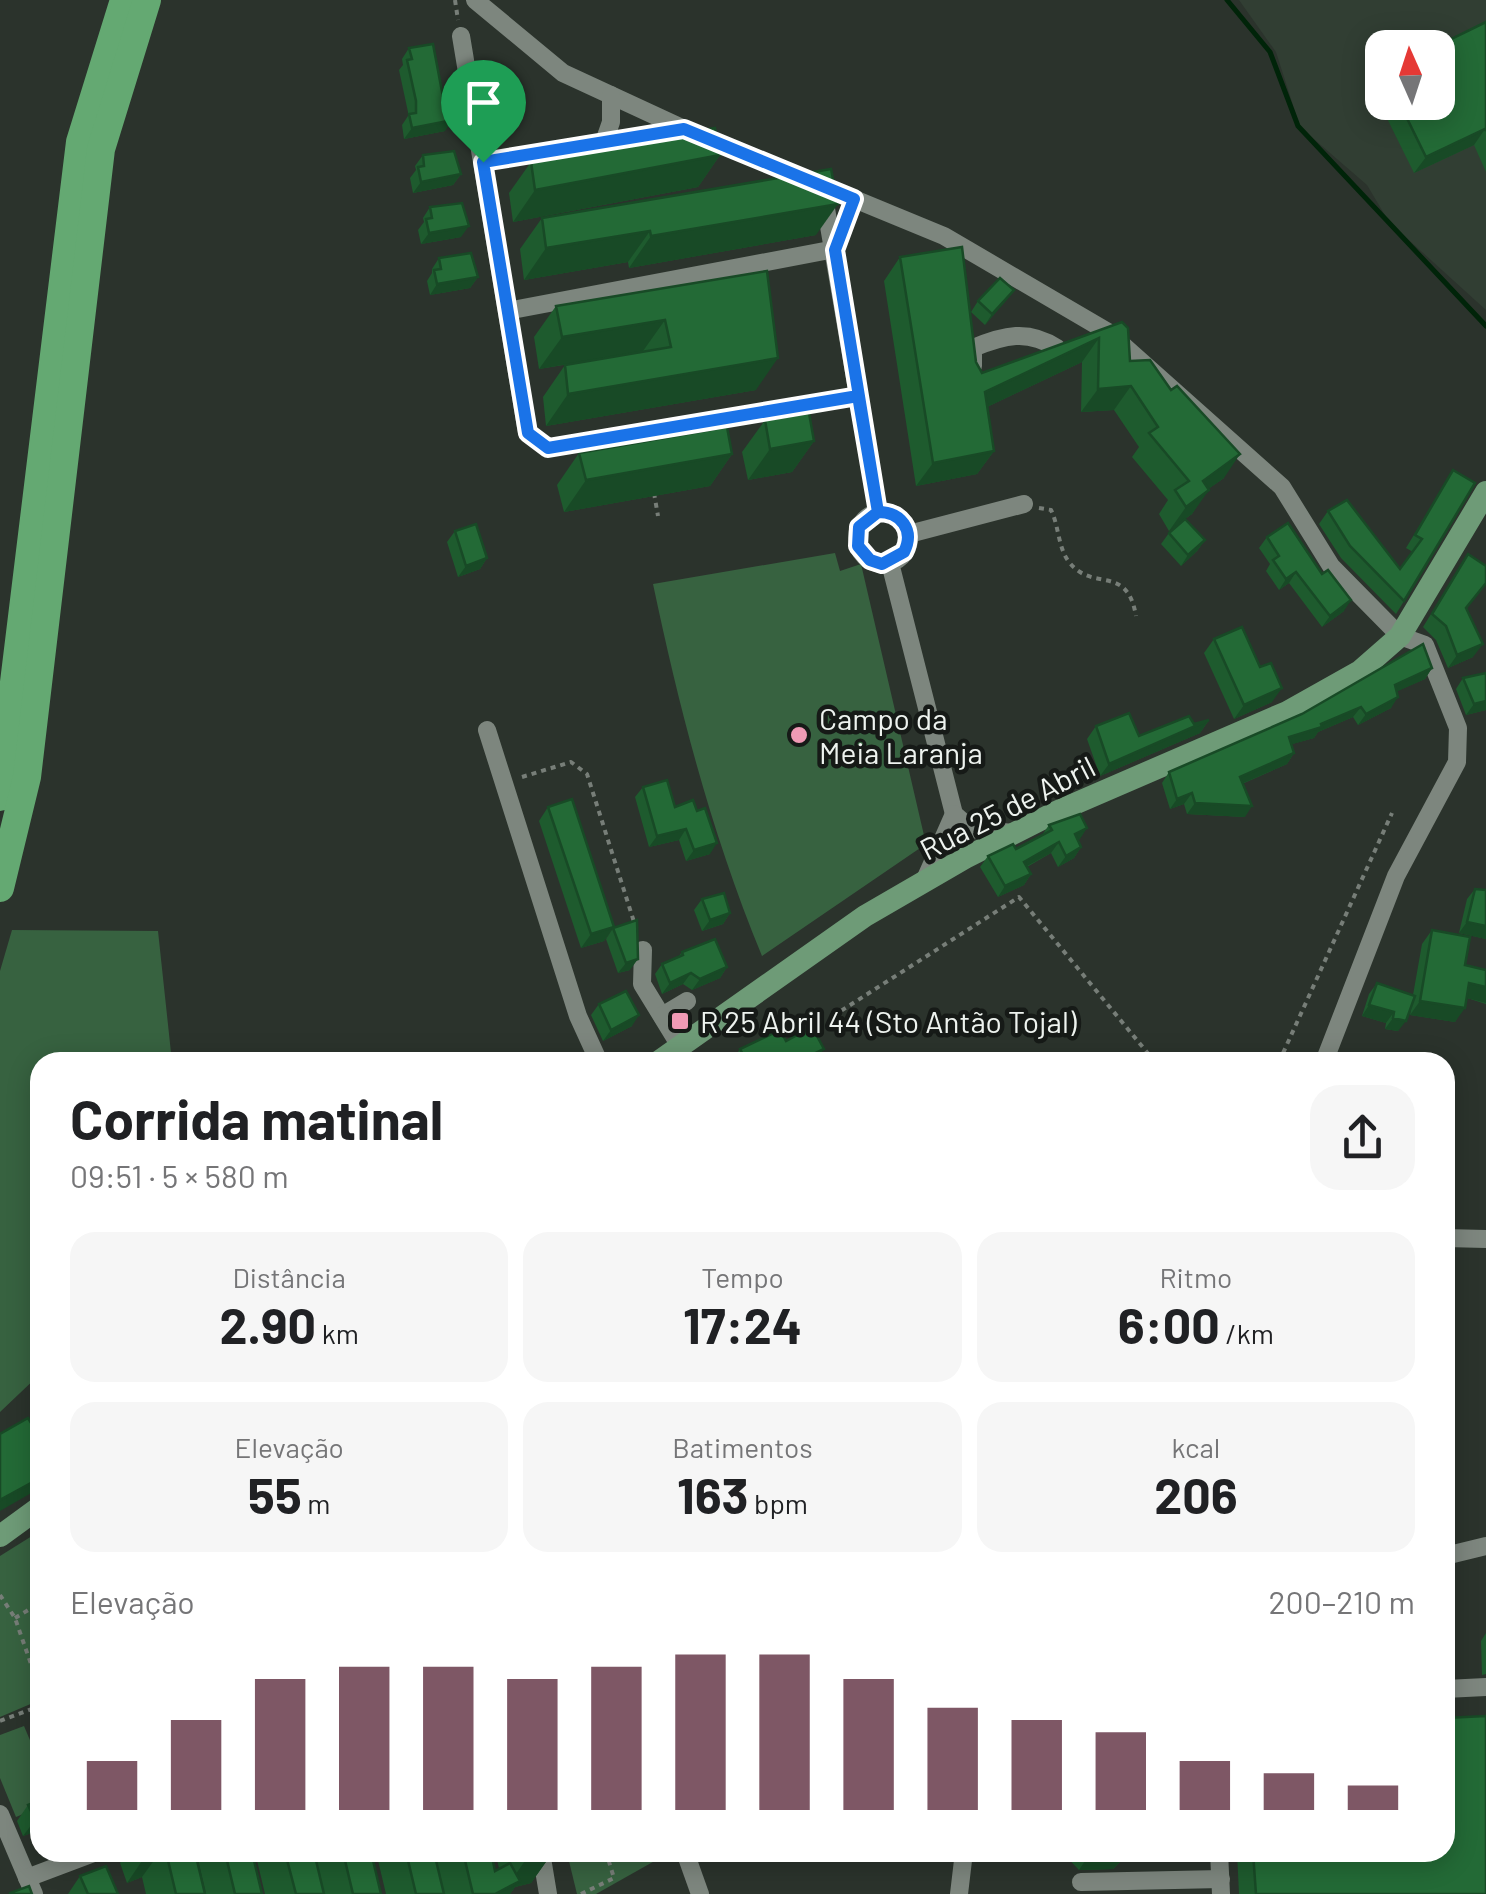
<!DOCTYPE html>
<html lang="pt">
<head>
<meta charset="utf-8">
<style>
	:root { --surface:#fff; --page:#f6f6f6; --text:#202124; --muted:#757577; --accent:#7e5765 }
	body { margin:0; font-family:Barlow,sans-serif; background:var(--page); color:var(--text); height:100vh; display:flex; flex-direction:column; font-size:38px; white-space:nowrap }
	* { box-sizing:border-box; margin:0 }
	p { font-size:32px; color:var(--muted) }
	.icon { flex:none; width:55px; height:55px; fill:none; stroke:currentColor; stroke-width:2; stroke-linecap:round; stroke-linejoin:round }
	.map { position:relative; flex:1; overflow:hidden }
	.details { position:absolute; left:30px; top:1052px; width:1425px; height:810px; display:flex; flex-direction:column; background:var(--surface); border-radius:30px; box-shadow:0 5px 25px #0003 }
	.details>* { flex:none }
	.needle { width:65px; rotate:357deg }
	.controls { position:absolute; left:1365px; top:30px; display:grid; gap:20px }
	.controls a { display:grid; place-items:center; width:90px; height:90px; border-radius:20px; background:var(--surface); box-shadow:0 5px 25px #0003; font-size:50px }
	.pin { position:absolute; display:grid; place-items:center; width:85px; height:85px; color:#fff; margin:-102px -42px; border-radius:50% 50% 50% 0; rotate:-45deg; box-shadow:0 0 10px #0007 }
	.pin .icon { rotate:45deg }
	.round { display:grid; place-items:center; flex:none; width:105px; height:105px; border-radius:30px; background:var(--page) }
	.headline { display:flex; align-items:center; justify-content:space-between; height:170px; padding:0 40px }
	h1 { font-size:55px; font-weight:700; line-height:75px }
	.figures { display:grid; grid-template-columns:repeat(3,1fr); gap:15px; height:170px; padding:10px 40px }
	.figures div { display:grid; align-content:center; border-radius:25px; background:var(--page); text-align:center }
	.figures b { font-size:50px; font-weight:700 }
	.figures small { font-size:28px; font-weight:400 }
	.figures p { font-size:28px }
	.chart { height:280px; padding:20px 40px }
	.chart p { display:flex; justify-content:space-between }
	.chart svg { width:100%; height:180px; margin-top:10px; stroke:var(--accent); stroke-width:6 }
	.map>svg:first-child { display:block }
	.built { fill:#313e33; fill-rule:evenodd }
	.green { fill:#376240 }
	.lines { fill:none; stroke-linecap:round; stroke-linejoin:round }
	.stream { stroke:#002409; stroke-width:5 }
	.path { stroke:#777e78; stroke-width:4; stroke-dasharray:5 5; stroke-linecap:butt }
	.minor { stroke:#7d867e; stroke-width:18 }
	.major { stroke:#6e9b77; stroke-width:22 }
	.highway { stroke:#64a972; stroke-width:28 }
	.wall { fill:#1e5b2e }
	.shaded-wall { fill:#184a26 }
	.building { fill:#236a36; stroke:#184a26; stroke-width:2.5 }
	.route-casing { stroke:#fff; stroke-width:20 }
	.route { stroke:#1a73e8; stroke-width:12 }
	.poi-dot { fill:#f09ab5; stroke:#161a17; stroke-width:4 }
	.labels { text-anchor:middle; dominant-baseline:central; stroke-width:9; stroke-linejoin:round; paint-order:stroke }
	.poi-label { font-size:30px; fill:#eef3ef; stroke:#161a17; text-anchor:start }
	.street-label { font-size:30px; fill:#eef3ef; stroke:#161a17 }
</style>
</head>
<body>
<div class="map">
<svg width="1486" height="1894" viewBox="0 0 1486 1894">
	<rect width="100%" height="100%" fill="#2b332c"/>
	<path class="built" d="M1239,0H1486V310L1389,222L1367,185L1300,127L1276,52ZM1382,48H1438V102H1382Z"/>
	<g class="green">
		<path d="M835,553L840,571L861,564L926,844L762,956C712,835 680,712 653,584Z"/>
		<path d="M12,930L158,931L172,1062H40V1284L34,1290C31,1320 40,1344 40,1374L0,1412V971Z"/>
		<path d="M40,1531V1700L0,1717V1556Z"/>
		<path d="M24,1726L40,1764V1807L16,1817L0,1778V1735Z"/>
		<path d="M567,1853L667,1852V1854L596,1894H577Z"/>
	</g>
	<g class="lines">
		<path class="stream" d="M1227,0L1270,52L1298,126L1486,326"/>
		<g class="path">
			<path d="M455,0L458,20"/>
			<path d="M654,493L658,516"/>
			<path d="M1039,508L1051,510C1059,526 1058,548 1069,562C1093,593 1127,563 1136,616"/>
			<path d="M522,777L571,762L587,774L635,925"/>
			<path d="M833,1016L1019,897L1155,1062"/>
			<path d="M1279,1062L1392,813"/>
			<path d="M0,1595L15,1618L40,1690"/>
			<path d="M15,1618L40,1603"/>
			<path d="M0,1721L40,1706"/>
			<path d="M581,1894L614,1878L606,1852"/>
		</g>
		<g class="minor">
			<path d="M475,0L563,73L684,129L944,236L1108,332L1282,487L1331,566L1400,636L1425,645L1458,728L1457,762L1396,876L1324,1062"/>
			<path d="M461,36L527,433L548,448L858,396"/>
			<path d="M604,142L611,122V95"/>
			<path d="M483,162L684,129"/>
			<path d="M824,197L878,512"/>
			<path d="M835,249L854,199"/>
			<path d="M507,311L835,249"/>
			<path d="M973,366V348C1004,335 1028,329 1057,348"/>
			<circle cx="883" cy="538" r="26"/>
			<path d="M909,534L1024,504"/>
			<path d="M890,563L954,814L971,829L1013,833"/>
			<path d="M487,730L578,1016L599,1062"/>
			<path d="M924,882L954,814"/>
			<path d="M643,950L642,984L680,1046"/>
			<path d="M662,1016L687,1001"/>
			<path d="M1445,1238L1486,1239"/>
			<path d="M1445,1556L1486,1546"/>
			<path d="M1445,1689L1486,1687"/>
			<path d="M0,1814L34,1894"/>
			<path d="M541,1852L548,1894"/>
			<path d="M685,1852L700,1894"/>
			<path d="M1219,1852L1221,1894"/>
			<path d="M27,1878L96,1852"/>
			<path d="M1081,1882L1221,1879"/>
			<path d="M959,1894L964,1852"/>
		</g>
		<g class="major">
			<path d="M658,1062L865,916L965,858L1058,811L1287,712L1360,671L1400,636L1486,492"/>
			<path d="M0,1536L40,1507"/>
		</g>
		<g class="highway">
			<path d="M0,797L80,142L124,0"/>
			<path d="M0,888L27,777L101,149L147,0"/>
		</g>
	</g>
	<g class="wall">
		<path d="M1486,22V172L1474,145L1414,173L1372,88L1382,73V102H1438Z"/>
		<path d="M409,48L445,131L404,139L402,125L408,116V112L399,70L403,65L402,59Z"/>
		<path d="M423,155L461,174L453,185L413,193L410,178L416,170L415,166Z"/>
		<path d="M720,155L698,187L513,222L509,193L531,162Z"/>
		<path d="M430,207L461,237L421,244L418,230L424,222L423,218Z"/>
		<path d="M542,218L816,235L629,268L628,262L524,280L520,249Z"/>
		<path d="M900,257L976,362L982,373L1122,322L1130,361L1224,478L1208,489L1192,514L1185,519L1205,540L1197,551L1181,566L1161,544L1169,533L1179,523L1169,531L1159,514L1168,500L1132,457L1139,447L1114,410L1081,412L1082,362L987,407L994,451L977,474L916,486L884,281Z"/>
		<path d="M439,258L478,277L470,288L430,295L427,281L432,273V269Z"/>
		<path d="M767,271L756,390L546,426L543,397L565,365L643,352L539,369L534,337L556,306Z"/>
		<path d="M1014,290L985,325L971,312L978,301Z"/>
		<path d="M765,420L814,441L792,472L748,480L742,452Z"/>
		<path d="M579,453L732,454L710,486L564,512L557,485Z"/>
		<path d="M1453,470L1404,601L1396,614L1341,558L1319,524L1328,511L1400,569L1413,552L1406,548Z"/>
		<path d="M455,531L487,558L480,569L458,577L447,542Z"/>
		<path d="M1267,537L1344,611L1322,627L1289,583L1279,590L1266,571L1270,564L1259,548Z"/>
		<path d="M1468,554L1486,584L1466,609L1473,657L1448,668L1436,640L1423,627Z"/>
		<path d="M1214,639L1272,702L1234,719L1204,653Z"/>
		<path d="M1432,668L1425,679L1397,691L1391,708L1358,725L1353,717L1318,732L1314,738L1292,744L1294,753L1287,764L1242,784L1245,817L1187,814L1184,804L1170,809L1162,783L1169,772Z"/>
		<path d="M1463,678L1486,710L1466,715L1456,689Z"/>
		<path d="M1209,720L1200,733L1100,776L1087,739L1096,726L1139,736Z"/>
		<path d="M643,787L675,807L710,854L686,861L679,840L649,847L635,797Z"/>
		<path d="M548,807L614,927L604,941L581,948L539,821Z"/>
		<path d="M1049,825L1080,839L1078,840L1081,847L1074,858L1058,867L1051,853L1027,867L1031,874L1024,885L998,897L980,867L988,856L1016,849L1042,835Z"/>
		<path d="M1475,889L1486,939L1459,933L1467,899Z"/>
		<path d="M702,899L730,913L723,924L702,931L694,910Z"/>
		<path d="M613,928L630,970L618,973L606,939Z"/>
		<path d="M1432,930L1465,965L1486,970V1004L1467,998L1455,1022L1410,1015L1412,1003L1398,1031L1385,1029L1386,1023L1362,1016L1369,994L1377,983L1413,995L1422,944Z"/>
		<path d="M682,952L727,967L720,978L692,990L683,984L662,994L655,974L662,964L678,957Z"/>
		<path d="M599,1004L632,1026L603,1041L591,1015Z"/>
		<path d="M786,1041L815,1062H731L740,1049Z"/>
		<path d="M1486,1633V1674L1482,1675L1481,1641Z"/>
		<path d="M40,1800V1830L23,1836L17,1821L28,1805Z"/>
		<path d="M128,1852H195L205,1894H146L142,1877L127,1883L120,1863Z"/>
		<path d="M196,1852H252L262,1894H206Z"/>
		<path d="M255,1852H371L381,1894H265Z"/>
		<path d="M376,1852H491L495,1871L499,1868L495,1852H553L531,1883L515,1887L510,1894H386Z"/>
		<path d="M1062,1852H1130L1113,1869L1079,1870Z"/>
		<path d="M1237,1852H1445L1486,1894H1239Z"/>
		<path d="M80,1876L118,1894H68Z"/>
	</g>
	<g class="shaded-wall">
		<path d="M453,120L445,131L404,139L412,128Z"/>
		<path d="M1485,129L1474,145L1414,173L1426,157Z"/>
		<path d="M720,155L698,187L513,222L535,190Z"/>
		<path d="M461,174L453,185L413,193L421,182Z"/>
		<path d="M838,204L816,235L629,268L651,236Z"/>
		<path d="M469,226L461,237L421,244L429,233Z"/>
		<path d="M650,231L628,262L524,280L546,248Z"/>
		<path d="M478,277L470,288L430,295L437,284Z"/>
		<path d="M1014,290L1006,301L985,325L992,314Z"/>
		<path d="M665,320L643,351L539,369L562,337Z"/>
		<path d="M1099,338L1082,362L968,416L985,392Z"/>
		<path d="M778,358L756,390L546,426L568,394Z"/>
		<path d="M1131,386L1114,410L1081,412L1098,389Z"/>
		<path d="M814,441L792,472L748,480L770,449Z"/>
		<path d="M994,451L977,474L916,486L933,463Z"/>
		<path d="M732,454L710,486L564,512L586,480Z"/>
		<path d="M1240,454L1224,478L1187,504L1203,481Z"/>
		<path d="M1209,490L1192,514L1169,531L1186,507Z"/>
		<path d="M1205,540L1197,551L1181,566L1188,555Z"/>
		<path d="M487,558L480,569L458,577L466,566Z"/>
		<path d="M1296,572L1289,583L1279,590L1286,579Z"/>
		<path d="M1351,600L1344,611L1322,627L1330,616Z"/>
		<path d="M1483,644L1473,657L1448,668L1457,655Z"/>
		<path d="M1432,668L1425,679L1387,696L1395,685Z"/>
		<path d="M1282,688L1272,702L1234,719L1244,705Z"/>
		<path d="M1398,697L1391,708L1358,725L1366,714Z"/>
		<path d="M1486,701V710L1466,715L1474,704Z"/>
		<path d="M1361,707L1353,717L1318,732L1314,738L1282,747L1289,737Z"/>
		<path d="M1209,720L1200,733L1100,776L1109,764Z"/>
		<path d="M1294,753L1287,764L1232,788L1240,777Z"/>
		<path d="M1192,793L1184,804L1170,809L1177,799Z"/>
		<path d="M1195,803L1252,806L1245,817L1187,814Z"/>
		<path d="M1087,828L1080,839L1067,845L1075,834Z"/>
		<path d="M686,829L679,840L649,847L657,836Z"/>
		<path d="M1059,842L1051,853L1016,872L1024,862Z"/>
		<path d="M717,843L710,854L686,861L694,850Z"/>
		<path d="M1081,847L1074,858L1058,867L1066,856Z"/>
		<path d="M1031,874L1024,885L998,897L1005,886Z"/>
		<path d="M730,913L723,924L702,931L710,920Z"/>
		<path d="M1467,922L1486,926V939L1459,933Z"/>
		<path d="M614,927L604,941L581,948L591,934Z"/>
		<path d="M638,959L630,970L618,973L626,963Z"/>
		<path d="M727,967L720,978L692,990L700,979Z"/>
		<path d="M691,973L683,984L662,994L670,983Z"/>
		<path d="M1469,983L1486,987V1003L1459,996Z"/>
		<path d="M1420,1001L1465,1008L1455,1022L1410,1015Z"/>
		<path d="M1369,1005L1394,1012L1386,1023L1362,1016Z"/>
		<path d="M639,1015L632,1026L603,1041L611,1030Z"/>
		<path d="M1393,1018L1406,1021L1398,1031L1385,1029Z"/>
		<path d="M824,1049L815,1062H796Z"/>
		<path d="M40,1478V1488L0,1511V1500Z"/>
		<path d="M40,1818V1830L23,1836L35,1820Z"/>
		<path d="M148,1852H160L142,1877L127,1883Z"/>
		<path d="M553,1852L531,1883L515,1887L510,1894H494L506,1888L527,1858Z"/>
		<path d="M1091,1852H1130L1113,1869L1079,1870Z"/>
	</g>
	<g class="building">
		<path d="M1486,22V131L1485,129L1426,157L1399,102H1438V48H1433Z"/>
		<path d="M433,44L443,97L453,120L412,128L409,114L416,113V101L407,60L412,59L409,48Z"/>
		<path d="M715,128L720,155L535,190L531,162Z"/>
		<path d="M454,151L461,174L421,182L418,167L424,166L423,155Z"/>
		<path d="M831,169L838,204L651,236L650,231L546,248L542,218Z"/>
		<path d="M462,203L469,226L429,233L426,219L432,218L430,207Z"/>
		<path d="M962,247L976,362L982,373L1122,322L1128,328L1130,361L1150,360L1171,390L1177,386L1240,454L1203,481L1209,490L1186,507L1175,490L1189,481L1149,433L1158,427L1131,386L1098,389L1099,338L985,392L994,451L933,463L900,257Z"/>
		<path d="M471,253L478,277L437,284L434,270L441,269L439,258Z"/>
		<path d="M767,271L778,358L568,394L565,365L671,347L665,320L562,337L556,306Z"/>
		<path d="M1000,278L1014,290L992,314L978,301Z"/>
		<path d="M809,413L814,441L770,449L765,420Z"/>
		<path d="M727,427L732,454L586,480L579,453Z"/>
		<path d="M1453,470L1475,483L1404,601L1350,546L1328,511L1347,500L1400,569L1422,539L1415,535Z"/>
		<path d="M1185,519L1205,540L1188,555L1169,533Z"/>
		<path d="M1288,523L1322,574L1328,570L1351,600L1330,616L1296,572L1286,579L1273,560L1279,556L1267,537Z"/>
		<path d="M476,524L487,558L466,566L455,531Z"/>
		<path d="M1468,554L1486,566V583L1466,608L1483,644L1457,655L1446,626L1432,614Z"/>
		<path d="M1242,627L1260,667L1271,663L1282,688L1244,705L1214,639Z"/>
		<path d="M1423,644L1432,668L1395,685L1398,697L1366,714L1361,707L1321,724L1322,727L1289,737L1294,753L1240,777L1252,806L1195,803L1192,793L1177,799L1169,772L1302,714Z"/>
		<path d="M1486,673V701L1474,704L1463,678Z"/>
		<path d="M1129,713L1139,736L1189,716L1194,724L1209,720L1109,764L1096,726Z"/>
		<path d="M667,780L675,807L693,800L697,811L705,808L717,843L694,850L686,829L657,836L643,787Z"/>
		<path d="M572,799L614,927L591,934L548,807Z"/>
		<path d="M1080,814L1087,828L1075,834L1081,847L1066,856L1059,842L1024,862L1031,874L1005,886L988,856L1013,844L1016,849L1052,830L1049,825Z"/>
		<path d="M1475,889L1486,890V926L1467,922Z"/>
		<path d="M724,893L730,913L710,920L702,899Z"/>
		<path d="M637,920L638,959L626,963L613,928Z"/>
		<path d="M1432,930L1470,937L1465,965L1486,970V987L1469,983L1465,1008L1420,1001Z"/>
		<path d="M715,939L727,967L700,979L691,973L670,983L662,964L683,955L682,952Z"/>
		<path d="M1377,983L1415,996L1406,1021L1393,1018L1394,1012L1369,1005Z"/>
		<path d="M626,991L639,1015L611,1030L599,1004Z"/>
		<path d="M812,1027L824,1049L797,1062H737L745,1058L740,1049L780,1030L786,1041Z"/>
		<path d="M28,1418L33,1426L40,1422V1478L0,1500V1434Z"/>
		<path d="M1486,1716V1894H1256L1253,1852H1445V1718Z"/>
		<path d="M40,1800V1818L35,1820L28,1805Z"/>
		<path d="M166,1852H195L205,1894H176Z"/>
		<path d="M225,1852H252L262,1894H235Z"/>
		<path d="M285,1852H314L324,1894H296Z"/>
		<path d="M343,1852H371L381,1894H353Z"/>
		<path d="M406,1852H434L444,1894H416Z"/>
		<path d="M463,1852H491L495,1871L510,1863L520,1881L495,1894H473Z"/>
		<path d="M525,1852H550L527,1858Z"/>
		<path d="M106,1866L118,1894H88L80,1876Z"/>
		<path d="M29,1886L32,1894H10V1893Z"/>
	</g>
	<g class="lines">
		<defs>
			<path id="route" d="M483,162L528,433L548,448L858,396L878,512L859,527L858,546L870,560L882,564L904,552C915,530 901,512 878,512L835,250L854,199L684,129L483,162"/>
		</defs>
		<use href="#route" class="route-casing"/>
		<use href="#route" class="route"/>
	</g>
	<g class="poi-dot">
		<circle cx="799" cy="735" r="10"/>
		<rect x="670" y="1011" width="20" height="20" rx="5"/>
	</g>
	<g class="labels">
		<g class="poi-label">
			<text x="819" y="718">Campo da<tspan x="819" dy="34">Meia Laranja</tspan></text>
			<text x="700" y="1021">R 25 Abril 44 (Sto Antão Tojal)</text>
		</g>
		<g class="street-label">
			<text transform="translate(1007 807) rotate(-27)">Rua 25 de Abril</text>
		</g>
	</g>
</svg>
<div class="controls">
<a><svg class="needle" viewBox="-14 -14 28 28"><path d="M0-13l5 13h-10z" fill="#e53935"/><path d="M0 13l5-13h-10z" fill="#757577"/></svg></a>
</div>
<div class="pin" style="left:483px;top:162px;background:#1e9e55"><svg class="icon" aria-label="arrive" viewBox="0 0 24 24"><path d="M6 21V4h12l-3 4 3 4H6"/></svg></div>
<section class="details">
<div class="headline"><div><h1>Corrida matinal</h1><p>09:51 · 5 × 580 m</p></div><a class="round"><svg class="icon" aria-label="share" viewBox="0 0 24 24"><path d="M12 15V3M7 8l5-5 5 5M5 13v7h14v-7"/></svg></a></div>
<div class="figures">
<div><p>Distância</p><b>2.90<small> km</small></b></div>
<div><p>Tempo</p><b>17:24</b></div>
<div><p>Ritmo</p><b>6:00<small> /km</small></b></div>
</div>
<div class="figures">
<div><p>Elevação</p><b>55<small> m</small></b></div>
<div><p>Batimentos</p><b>163<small> bpm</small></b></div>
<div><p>kcal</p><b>206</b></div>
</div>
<div class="chart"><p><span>Elevação</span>200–210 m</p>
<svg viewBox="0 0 160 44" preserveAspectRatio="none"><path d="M5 44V32M15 44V22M25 44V12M35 44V9M45 44V9M55 44V12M65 44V9M75 44V6M85 44V6M95 44V12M105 44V19M115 44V22M125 44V25M135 44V32M145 44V35M155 44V38"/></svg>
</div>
</section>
</div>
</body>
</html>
